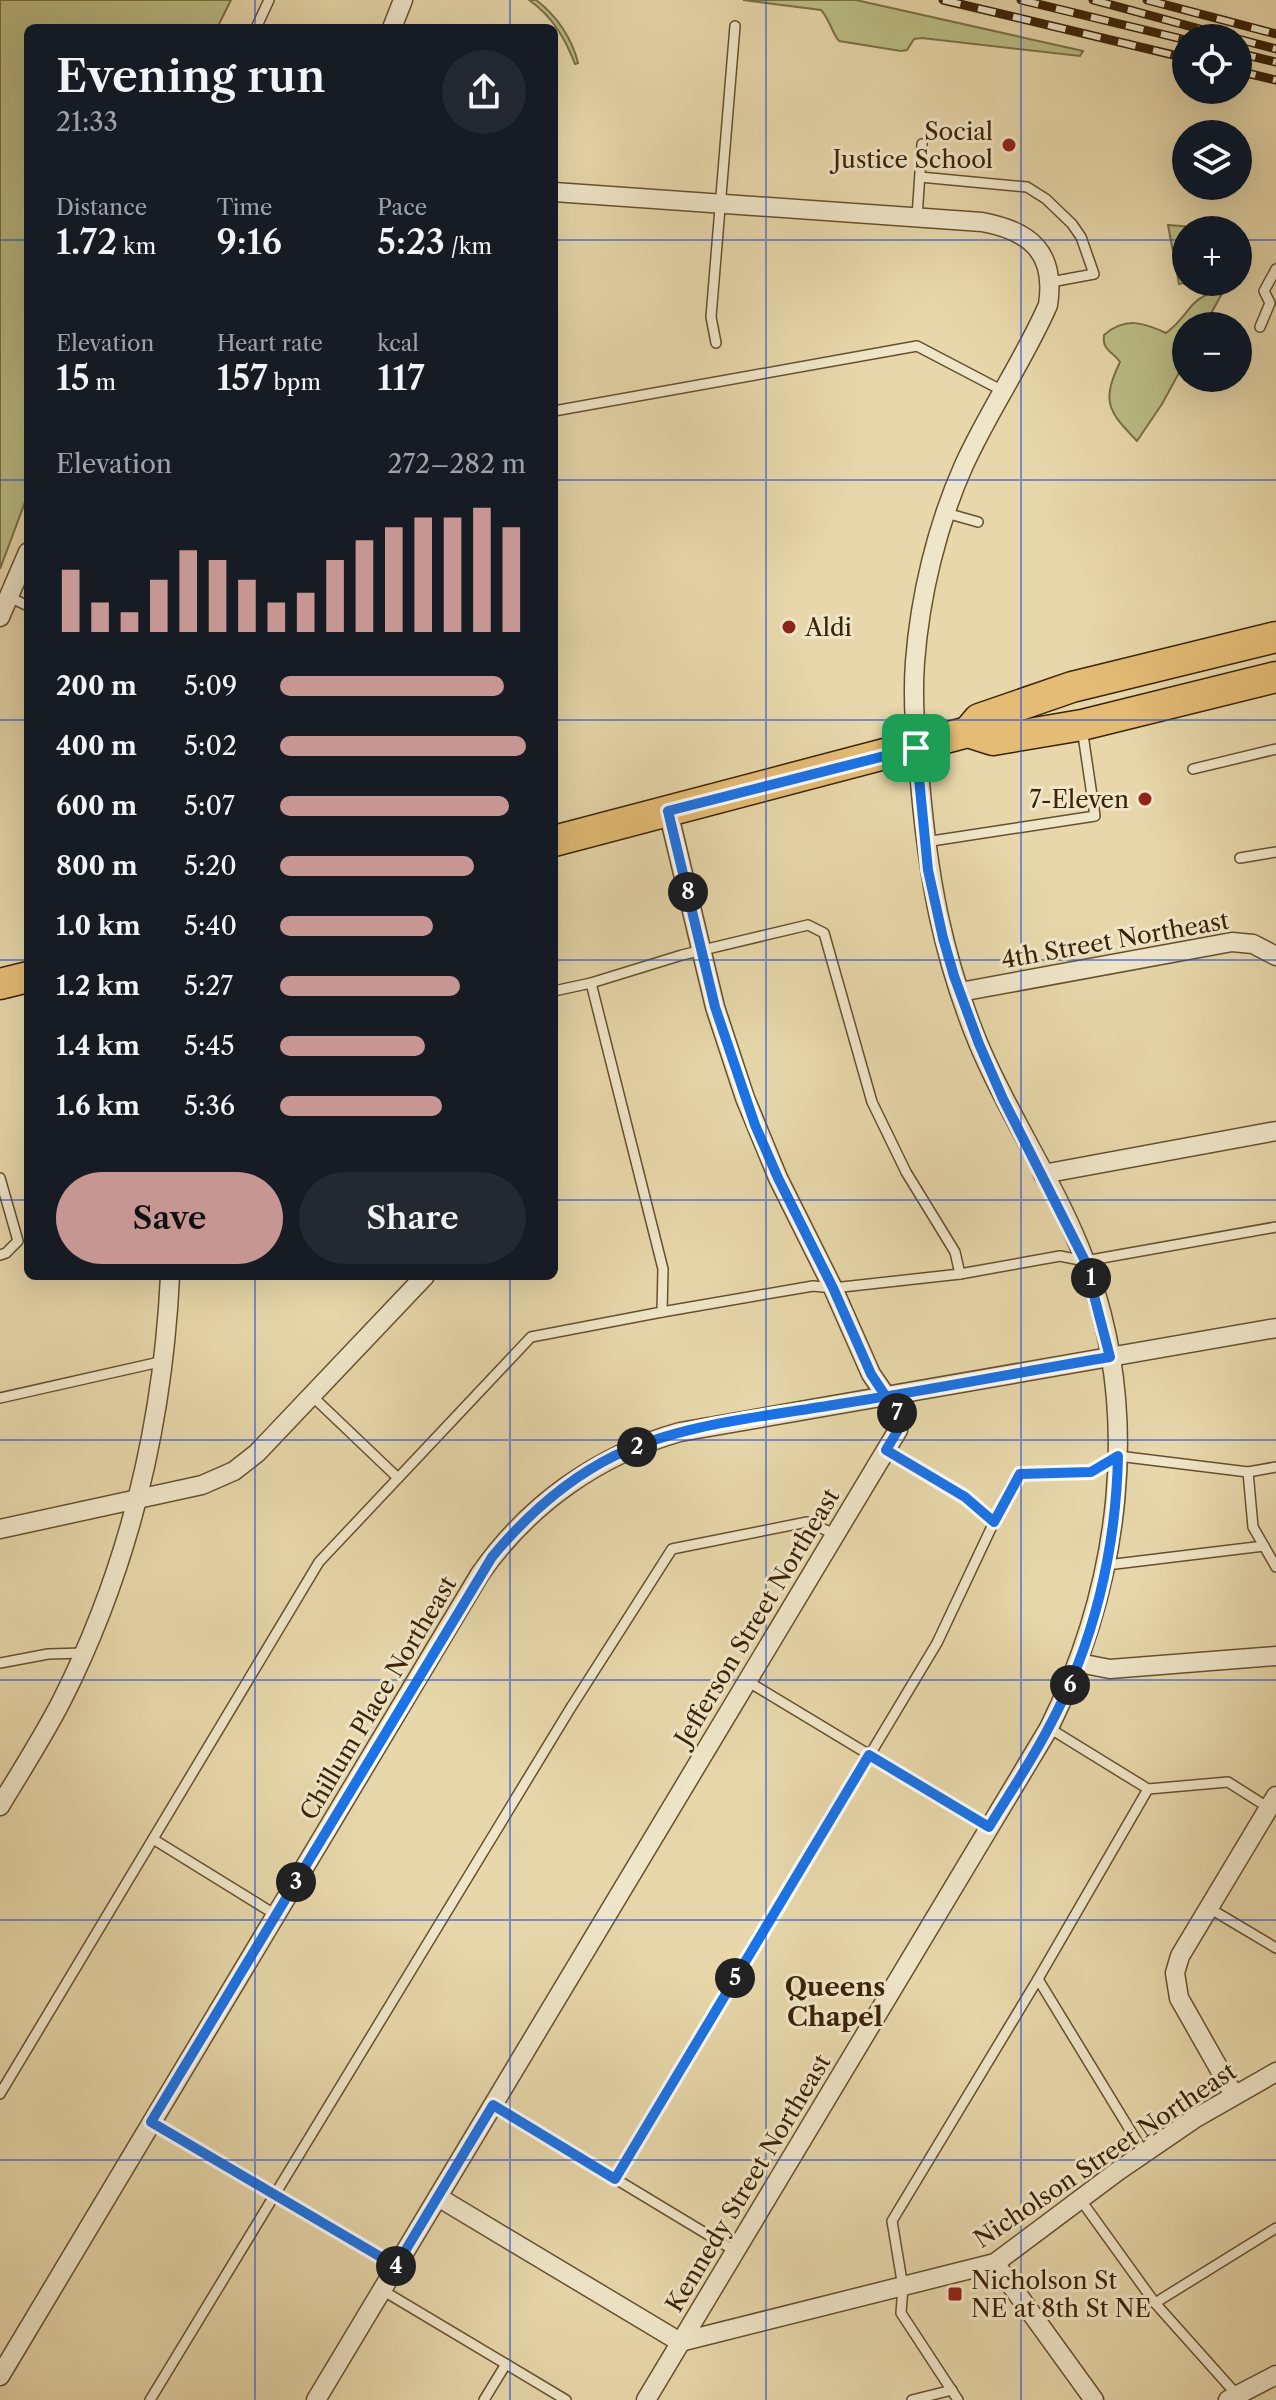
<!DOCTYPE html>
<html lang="en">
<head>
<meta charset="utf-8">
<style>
	:root { --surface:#171b24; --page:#242831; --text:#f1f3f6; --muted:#9ea1a6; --accent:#c59692 }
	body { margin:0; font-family:"Libre Caslon Text",serif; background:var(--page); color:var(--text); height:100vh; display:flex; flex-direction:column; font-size:30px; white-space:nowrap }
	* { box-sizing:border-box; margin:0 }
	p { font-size:26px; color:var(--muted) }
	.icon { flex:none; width:44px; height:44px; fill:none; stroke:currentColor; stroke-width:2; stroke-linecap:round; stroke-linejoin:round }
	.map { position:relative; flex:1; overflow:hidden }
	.details { position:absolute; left:24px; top:24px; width:534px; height:1256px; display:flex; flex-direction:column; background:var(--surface); border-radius:12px; box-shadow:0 8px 32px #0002 }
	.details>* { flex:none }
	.buttons { position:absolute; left:1172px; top:24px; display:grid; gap:16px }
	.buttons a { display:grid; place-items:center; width:80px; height:80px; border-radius:50%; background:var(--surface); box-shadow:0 8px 32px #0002; font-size:40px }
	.pin { position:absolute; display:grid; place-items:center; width:68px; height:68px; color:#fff; margin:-34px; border-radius:16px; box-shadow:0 4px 12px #0006 }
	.km { position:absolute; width:40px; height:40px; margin:-20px; border-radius:50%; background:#222; color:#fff; font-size:22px; line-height:40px; text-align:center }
	.round { display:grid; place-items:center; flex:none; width:84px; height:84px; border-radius:42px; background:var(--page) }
	.headline { display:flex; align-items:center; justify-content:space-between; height:136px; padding:0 32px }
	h1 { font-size:44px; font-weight:600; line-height:60px }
	.stats { display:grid; grid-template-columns:repeat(3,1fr); gap:12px; height:136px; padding:8px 32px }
	.stats div { display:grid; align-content:center }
	.stats b { font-size:34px; font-weight:600 }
	.stats small { font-size:22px; font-weight:400 }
	.stats p { font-size:22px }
	.chart { height:224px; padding:16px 32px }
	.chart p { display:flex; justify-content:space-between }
	.chart svg { width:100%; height:144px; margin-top:8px; stroke:var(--accent); stroke-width:6 }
	.cta { display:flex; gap:16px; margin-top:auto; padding:16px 32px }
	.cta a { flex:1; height:92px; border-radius:48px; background:var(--accent); color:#111; font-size:32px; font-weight:600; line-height:92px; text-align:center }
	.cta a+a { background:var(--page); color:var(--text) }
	ul { padding:0 32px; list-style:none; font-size:26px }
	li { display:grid; grid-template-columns:128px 96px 1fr; align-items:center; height:60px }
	li i { height:20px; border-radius:10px; background:var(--accent) }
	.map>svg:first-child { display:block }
	.green { fill:#bbbd85; stroke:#7b7045; stroke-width:2 }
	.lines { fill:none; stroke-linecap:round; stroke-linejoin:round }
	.lane-casing { stroke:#66502e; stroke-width:12 }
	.street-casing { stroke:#66502e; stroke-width:21 }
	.primary-casing { stroke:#3b2305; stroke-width:33 }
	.lane { stroke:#efe5c8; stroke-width:9 }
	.street { stroke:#efe5c8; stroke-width:18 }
	.primary { stroke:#e4bc75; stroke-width:30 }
	.rail-casing { stroke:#3b2305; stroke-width:9 }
	.rail { stroke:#efe5c8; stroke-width:6; stroke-dasharray:18; stroke-linecap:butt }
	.route-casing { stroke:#fff; stroke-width:16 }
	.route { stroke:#1a73e8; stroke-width:10 }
	.grid { fill:none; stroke:#1d4ed8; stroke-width:2; stroke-opacity:0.55 }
	.poi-dot { fill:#8f2418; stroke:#efe5c8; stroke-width:3 }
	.labels { text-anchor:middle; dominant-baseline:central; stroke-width:6; stroke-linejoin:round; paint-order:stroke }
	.poi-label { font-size:24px; fill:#3b2305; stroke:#efe5c8; text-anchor:end }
	.street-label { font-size:24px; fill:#3b2305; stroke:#efe5c8 }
	.neighbourhood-label { font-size:26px; font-weight:bold; fill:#3b2305; stroke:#efe5c8 }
</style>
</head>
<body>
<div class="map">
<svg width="1276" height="2400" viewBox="0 0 1276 2400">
	<rect width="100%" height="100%" fill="#e7d7aa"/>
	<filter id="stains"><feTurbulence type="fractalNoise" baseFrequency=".0025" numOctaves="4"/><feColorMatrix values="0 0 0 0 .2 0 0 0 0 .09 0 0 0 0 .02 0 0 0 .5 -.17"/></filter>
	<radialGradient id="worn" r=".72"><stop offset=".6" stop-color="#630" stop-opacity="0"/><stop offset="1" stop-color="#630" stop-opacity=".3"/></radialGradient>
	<g class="green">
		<path d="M0,0H231L217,28H28V494L0,569Z"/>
		<path d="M529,0H536C556,15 572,38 578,63L575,64C565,38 552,16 529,0Z"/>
		<path d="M743,0H856L1083,51L1080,56L922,38L914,39L907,50L901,51L839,41C831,31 830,20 821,10Z"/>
		<path d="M1168,225L1233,230H1186V282H1189L1179,284Z"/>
		<path d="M1224,290L1204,326H1186V360L1162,404L1137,441C1108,411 1101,402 1120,362C1113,351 1102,351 1104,335C1125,317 1143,322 1166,333C1192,314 1187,296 1224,290Z"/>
	</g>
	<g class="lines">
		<defs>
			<g id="lane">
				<path d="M256,28L269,0"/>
				<path d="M920,177L1027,187L1046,199L1072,224L1081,237L1094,274L1051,282"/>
				<path d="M917,217L922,144"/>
				<path d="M1260,327L1270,303L1264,291L1276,269"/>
				<path d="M716,343L711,317L735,26"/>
				<path d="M554,411L917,346L1003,391"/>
				<path d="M946,513L978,522"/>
				<path d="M9,597L28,606"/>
				<path d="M1193,769L1276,749"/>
				<path d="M925,842L1095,816L1082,728"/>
				<path d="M1240,858L1276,852"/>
				<path d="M591,983L663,1269L662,1312"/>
				<path d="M554,991L591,983L682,955L808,925L824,933L872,1102L906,1172L955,1252L960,1274"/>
				<path d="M0,1178L18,1241L6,1253L0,1255"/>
				<path d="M311,1395L398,1478"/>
				<path d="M0,1398L164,1361"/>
				<path d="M886,1450L965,1497L994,1522"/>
				<path d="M1248,1472L1253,1527L1276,1567"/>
				<path d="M1107,1565L1264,1546"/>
				<path d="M0,1663L48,1654L84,1653"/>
				<path d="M747,1681L989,1827"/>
				<path d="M1148,1789L1228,1782L1269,1808"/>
				<path d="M153,1839L276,1915"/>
				<path d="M1209,1908L1276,1948"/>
				<path d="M1038,1979L1144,2153"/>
				<path d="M0,2094L319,1562L531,1337L662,1312L813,1286L833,1288L960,1274L1060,1256L1085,1261L1276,1227"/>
				<path d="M493,2105L735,2251"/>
				<path d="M151,2122L396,2266"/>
				<path d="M615,2179L937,1643L1010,1488L1020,1474L1091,1472L1118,1456L1248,1472L1276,1467"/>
				<path d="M1080,2199L1155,2303L1238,2396"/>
				<path d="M382,2290L566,2400"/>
				<path d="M1155,2303L1276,2228"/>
				<path d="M150,2400L570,1709L672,1549L807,1522L835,1534"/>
				<path d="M484,2400L506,2364"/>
				<path d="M912,2400L952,2390"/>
				<path d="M958,2400L901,2313L903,2287L892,2221L1038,1979L1148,1789L1049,1728"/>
			</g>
			<g id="street">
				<path d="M392,28L403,0"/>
				<path d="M554,192L982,222C1031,231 1056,253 1048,305C1024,360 989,410 964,465C937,525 920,596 915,662C912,702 916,742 920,782C928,876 942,956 979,1045C1010,1119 1057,1186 1085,1261C1143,1415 1120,1584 1049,1728L646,2400"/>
				<path d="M0,617L28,552"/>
				<path d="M960,992L1232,942L1253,944L1276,956"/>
				<path d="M1043,1174L1276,1131"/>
				<path d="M0,1529L202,1485L234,1471L257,1453L425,1276"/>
				<path d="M1079,1663L1110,1669L1276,1656"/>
				<path d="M0,1806C21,1771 43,1737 62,1700C129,1567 163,1424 170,1276"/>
				<path d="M1234,2095L1179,1998L1175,1973L1180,1956L1276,1796"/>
				<path d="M438,2197L680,2342"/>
				<path d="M995,2263L1094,2400"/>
				<path d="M680,2342L995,2263L1118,2171L1194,2119L1276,2072"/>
				<path d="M0,2376L480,1574C529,1504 598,1455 680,1432L1276,1328"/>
				<path d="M316,2400L898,1430L899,1423L895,1409L871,1374L833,1288L778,1178L745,1098L715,1007L668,811"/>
				<path d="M1228,2400L1276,2375"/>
			</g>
			<g id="primary">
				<path d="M968,732L979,719L1072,687L1276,637"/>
				<path d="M554,841L968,732L993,740L1082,725L1276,677"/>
				<path d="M0,984L28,977"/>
			</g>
		</defs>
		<use href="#lane" class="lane-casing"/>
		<use href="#street" class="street-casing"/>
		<use href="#primary" class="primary-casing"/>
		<use href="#lane" class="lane"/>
		<use href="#street" class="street"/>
		<use href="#primary" class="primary"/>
		<defs>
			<g id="rail">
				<path d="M943,0L1186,58"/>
				<path d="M1021,0L1186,40"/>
				<path d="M1093,0L1233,38"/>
				<path d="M1147,0L1276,34"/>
				<path d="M1238,39L1276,49"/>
				<path d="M1238,53L1276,62"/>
				<path d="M1238,71L1276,80"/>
			</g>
		</defs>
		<use href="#rail" class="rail-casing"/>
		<use href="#rail" class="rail"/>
	</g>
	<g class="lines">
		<defs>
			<path id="route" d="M916,748L928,870L943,938L954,976L979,1044L1003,1099L1085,1261L1110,1357C1020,1372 930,1390 839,1404C764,1417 683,1423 614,1456C566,1480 526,1516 492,1557L151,2122L396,2266L493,2105L615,2179L869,1755L989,1827C1009,1794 1031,1762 1049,1727C1094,1644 1116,1550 1118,1456L1091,1472L1020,1474L994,1522L965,1497L886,1450L898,1430V1415L871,1374L833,1288L778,1178L755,1125L715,1007L668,811L916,748"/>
		</defs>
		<use href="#route" class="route-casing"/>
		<use href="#route" class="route"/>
	</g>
	<path class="grid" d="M255,0V28M510,0V28M766,0V2400M1021,0V2400M0,240H28M554,240H1186M1238,240H1276M0,480H28M554,480H1276M0,720H28M554,720H1276M0,960H28M554,960H1276M0,1200H28M554,1200H1276M255,1276V2400M510,1276V2400M0,1440H1276M0,1680H1276M0,1920H1276M0,2160H1276"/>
	<g class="poi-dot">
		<circle cx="1009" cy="145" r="8"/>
		<circle cx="789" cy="627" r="8"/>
		<circle cx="1145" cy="799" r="8"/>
		<rect x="947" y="2286" width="16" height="16" rx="4"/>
	</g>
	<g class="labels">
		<g class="poi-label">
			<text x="993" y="131">Social<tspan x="993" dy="28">Justice School</tspan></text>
			<text x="805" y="627" text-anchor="start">Aldi</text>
			<text x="1129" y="799">7-Eleven</text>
			<text x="971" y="2280" text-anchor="start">Nicholson St<tspan x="971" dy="28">NE at 8th St NE</tspan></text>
		</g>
		<g class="street-label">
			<text transform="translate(1115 940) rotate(-10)">4th Street Northeast</text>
			<text transform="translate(757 1617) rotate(-59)">Jefferson Street Northeast</text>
			<text transform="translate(378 1698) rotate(-59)">Chillum Place Northeast</text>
			<text transform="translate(1105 2155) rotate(-34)">Nicholson Street Northeast</text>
			<text transform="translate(748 2183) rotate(-59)">Kennedy Street Northeast</text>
		</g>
		<g class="neighbourhood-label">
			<text x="835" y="1987">Queens<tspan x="835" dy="30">Chapel</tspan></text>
		</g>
	</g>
	<rect width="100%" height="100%" filter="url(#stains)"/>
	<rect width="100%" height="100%" fill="url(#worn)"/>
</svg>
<div class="buttons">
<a><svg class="icon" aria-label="locate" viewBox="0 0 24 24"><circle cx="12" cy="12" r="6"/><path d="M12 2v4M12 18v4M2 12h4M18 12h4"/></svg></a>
<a><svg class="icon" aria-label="layers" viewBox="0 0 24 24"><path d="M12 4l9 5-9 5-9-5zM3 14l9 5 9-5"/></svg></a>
<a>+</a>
<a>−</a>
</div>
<div class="pin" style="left:916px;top:748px;background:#1e9e55"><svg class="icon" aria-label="arrive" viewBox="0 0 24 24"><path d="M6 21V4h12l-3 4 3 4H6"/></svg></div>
<b class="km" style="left:1091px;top:1278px">1</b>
<b class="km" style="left:637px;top:1447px">2</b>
<b class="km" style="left:296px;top:1882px">3</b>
<b class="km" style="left:396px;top:2266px">4</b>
<b class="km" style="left:735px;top:1978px">5</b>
<b class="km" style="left:1070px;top:1685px">6</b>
<b class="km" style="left:897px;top:1413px">7</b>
<b class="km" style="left:688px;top:892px">8</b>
<section class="details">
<div class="headline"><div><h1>Evening run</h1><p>21:33</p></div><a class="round"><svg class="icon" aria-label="share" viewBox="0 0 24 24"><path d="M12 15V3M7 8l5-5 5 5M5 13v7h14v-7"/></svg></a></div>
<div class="stats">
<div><p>Distance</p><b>1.72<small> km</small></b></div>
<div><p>Time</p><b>9:16</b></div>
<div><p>Pace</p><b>5:23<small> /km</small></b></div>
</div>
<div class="stats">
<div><p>Elevation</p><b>15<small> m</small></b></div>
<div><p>Heart rate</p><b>157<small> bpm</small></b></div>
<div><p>kcal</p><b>117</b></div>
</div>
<div class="chart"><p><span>Elevation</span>272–282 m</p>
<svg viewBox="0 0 160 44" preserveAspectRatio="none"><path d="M5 44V25M15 44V35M25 44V38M35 44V28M45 44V19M55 44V22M65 44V28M75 44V35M85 44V32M95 44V22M105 44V16M115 44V12M125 44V9M135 44V9M145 44V6M155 44V12"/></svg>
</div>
<ul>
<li><b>200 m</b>5:09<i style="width:91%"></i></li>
<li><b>400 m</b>5:02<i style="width:100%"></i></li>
<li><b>600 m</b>5:07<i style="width:93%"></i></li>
<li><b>800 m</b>5:20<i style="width:79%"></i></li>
<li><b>1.0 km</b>5:40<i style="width:62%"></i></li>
<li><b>1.2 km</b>5:27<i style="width:73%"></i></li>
<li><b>1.4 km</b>5:45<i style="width:59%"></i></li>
<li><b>1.6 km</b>5:36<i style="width:66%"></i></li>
</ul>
<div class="cta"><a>Save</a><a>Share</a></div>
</section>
</div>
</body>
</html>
